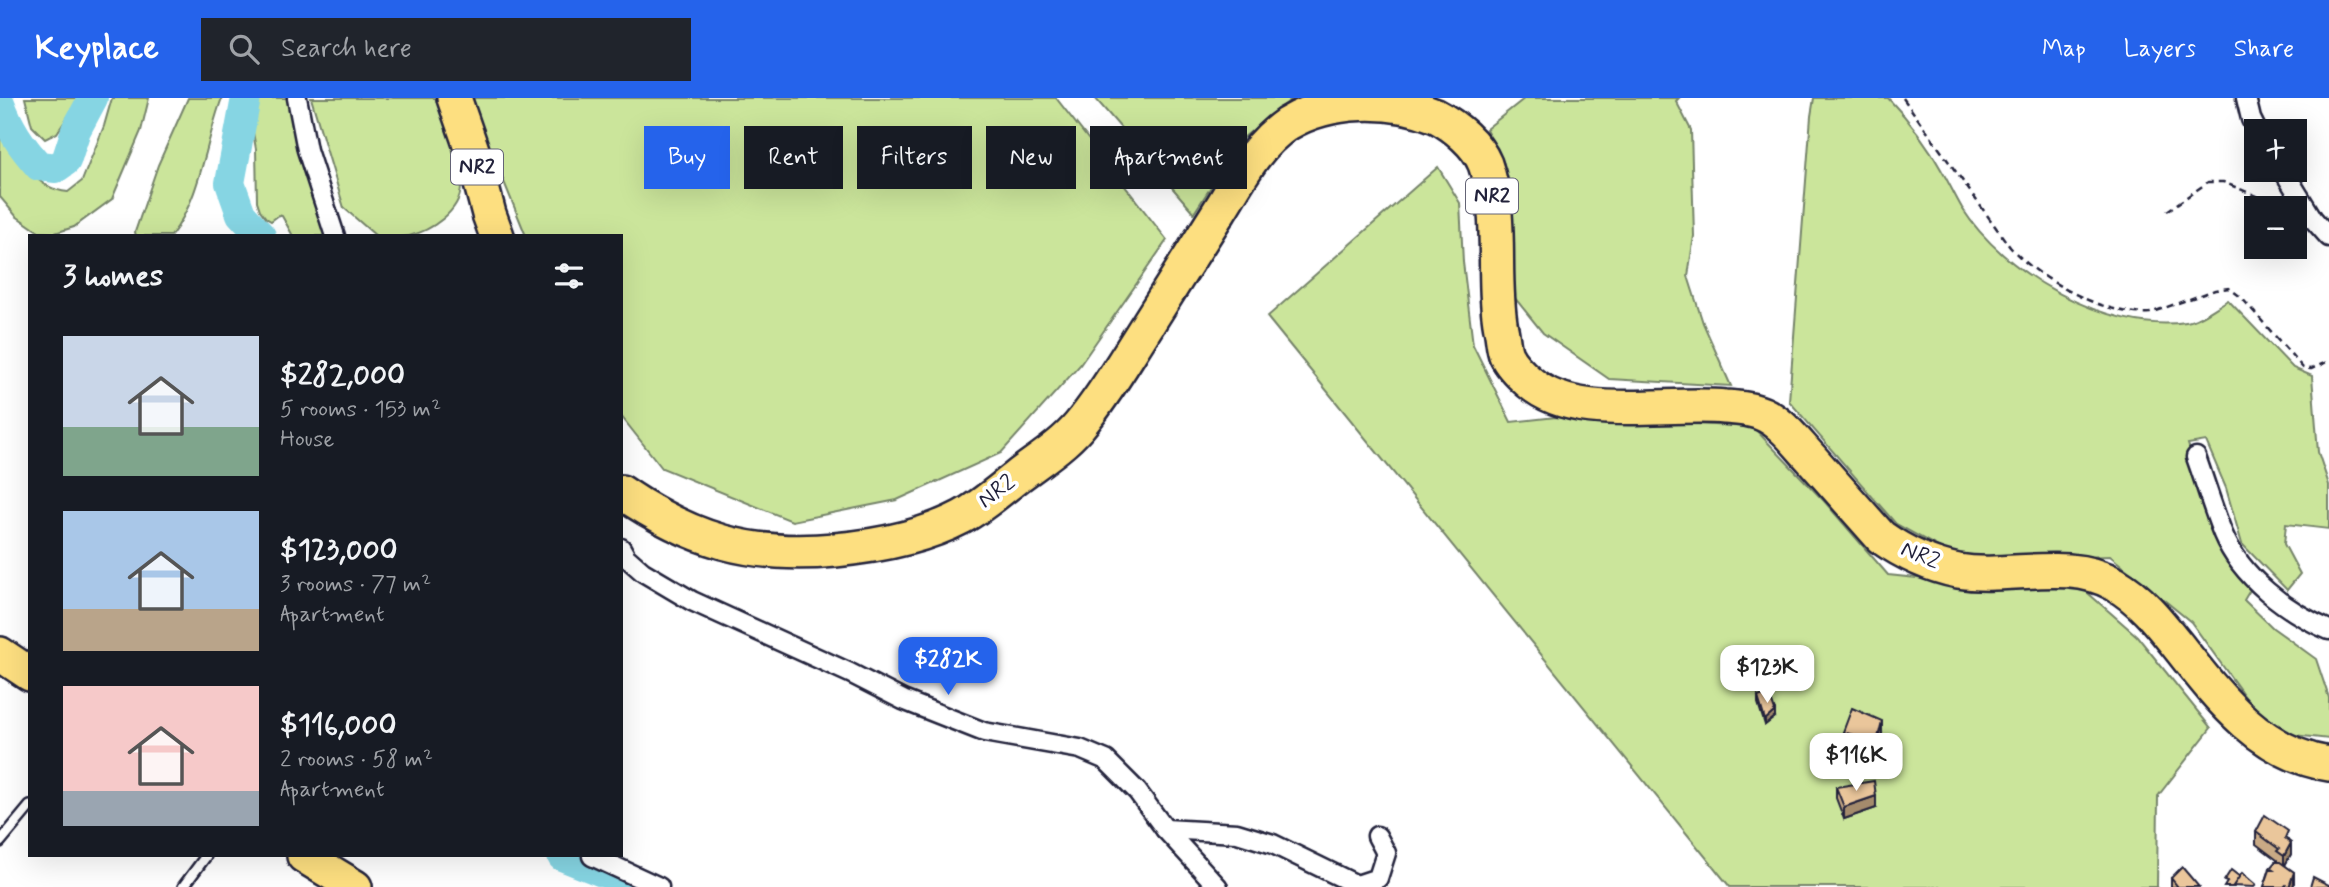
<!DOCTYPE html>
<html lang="en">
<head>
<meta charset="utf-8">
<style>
	:root { --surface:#171b24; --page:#20242c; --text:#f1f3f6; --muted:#9ea1a6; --accent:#2563eb }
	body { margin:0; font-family:Mynerve,sans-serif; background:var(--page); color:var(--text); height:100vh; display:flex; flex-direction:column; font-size:26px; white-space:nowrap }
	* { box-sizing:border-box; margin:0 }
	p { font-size:23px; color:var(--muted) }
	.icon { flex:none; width:38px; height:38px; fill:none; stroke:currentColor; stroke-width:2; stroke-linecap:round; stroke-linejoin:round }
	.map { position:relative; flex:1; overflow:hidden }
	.details { position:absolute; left:28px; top:136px; width:595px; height:623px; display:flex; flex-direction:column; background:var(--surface); border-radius:0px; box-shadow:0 7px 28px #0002 }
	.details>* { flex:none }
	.guide { position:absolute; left:644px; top:28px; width:665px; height:63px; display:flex; gap:14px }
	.fabs { position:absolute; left:2244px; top:21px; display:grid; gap:14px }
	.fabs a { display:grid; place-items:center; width:63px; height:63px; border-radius:0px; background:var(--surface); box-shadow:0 7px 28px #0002; font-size:35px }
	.price { position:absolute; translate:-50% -60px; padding:0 16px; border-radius:14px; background:#fff; color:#222; font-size:23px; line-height:46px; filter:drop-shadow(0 2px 4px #0008) }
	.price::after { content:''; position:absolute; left:50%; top:42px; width:21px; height:16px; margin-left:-10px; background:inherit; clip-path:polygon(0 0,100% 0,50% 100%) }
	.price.current { background:var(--accent); color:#fff }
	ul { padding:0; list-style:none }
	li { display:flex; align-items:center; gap:21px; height:175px; padding:0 35px }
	li span { display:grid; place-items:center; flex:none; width:196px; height:140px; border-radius:0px; color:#555 }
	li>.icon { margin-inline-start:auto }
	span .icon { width:84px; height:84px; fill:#fffc; stroke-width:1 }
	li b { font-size:30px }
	h2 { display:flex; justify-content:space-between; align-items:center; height:84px; padding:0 35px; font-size:30px }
	.chip { padding:0 24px; border-radius:0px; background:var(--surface); box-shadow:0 7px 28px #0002; font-size:24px; line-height:63px }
	.chip.current { background:var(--accent); color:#fff }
	header { display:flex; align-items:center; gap:42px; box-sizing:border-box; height:98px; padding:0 35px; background:var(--accent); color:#fff }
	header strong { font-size:33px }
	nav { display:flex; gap:38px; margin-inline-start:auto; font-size:24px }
	.search { width:490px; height:63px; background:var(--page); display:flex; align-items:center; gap:18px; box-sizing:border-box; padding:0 24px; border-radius:0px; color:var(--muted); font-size:26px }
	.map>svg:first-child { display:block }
</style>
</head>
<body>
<header>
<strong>Keyplace</strong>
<div class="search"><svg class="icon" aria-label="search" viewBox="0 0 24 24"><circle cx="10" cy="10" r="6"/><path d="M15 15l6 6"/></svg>Search here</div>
<nav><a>Map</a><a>Layers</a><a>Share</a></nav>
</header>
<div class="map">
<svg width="2329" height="789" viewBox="0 0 2329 789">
	<rect width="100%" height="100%" fill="#fff"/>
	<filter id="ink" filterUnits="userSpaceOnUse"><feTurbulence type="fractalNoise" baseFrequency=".0143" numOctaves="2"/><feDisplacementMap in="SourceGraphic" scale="14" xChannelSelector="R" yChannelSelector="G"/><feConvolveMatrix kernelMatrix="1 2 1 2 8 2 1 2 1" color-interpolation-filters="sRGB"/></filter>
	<g filter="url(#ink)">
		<g fill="#cbe59b" stroke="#76846b" stroke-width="2">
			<path d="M25 0H80L57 35 45 41 32 28Z"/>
			<path d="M112 0H149L141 33 112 101 74 129 55 135 39 134 16 118 0 99V24C16 54 30 90 68 94L82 83 104 28Z"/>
			<path d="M188 0H222C205 45 201 99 171 138H136L135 134 158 67Z"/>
			<path d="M254 0H289L332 138H293L282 118 279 117 271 123 266 120 260 112 257 103 256 51 250 17Z"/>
			<path d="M311 0H438C448 27 462 60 461 89 460 114 430 133 409 138 399 141 386 138 376 138L344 110Z"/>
			<path d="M454 0H1056L1167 142 1080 267 1001 355 897 402 792 423 662 370 621 318V138H526L494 59 472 52Z"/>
			<path d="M1095 0H1293L1243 40 1194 115Z"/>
			<path d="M1525 0H1679L1676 3 1691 32 1694 138 1688 178 1703 225 1731 288 1609 281 1543 235 1510 194 1504 66 1486 31Z"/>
			<path d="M1814 0H1888C1908 21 1928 47 1942 73 1949 85 1955 98 1962 110 2003 175 2108 236 2186 224 2200 222 2216 209 2228 202L2293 270 2312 278 2318 354 2329 387V431L2286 426 2284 446 2300 476 2287 492 2242 446 2226 390 2206 343 2188 346 2204 398 2253 487 2244 502 2273 530 2316 561 2329 600V641L2294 637 2253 610 2191 524 2110 458 2046 460 1997 475 1949 455 1896 426 1789 303 1811 18Z"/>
			<path d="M1438 69 1460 105 1463 164 1473 247 1511 324 1556 319 1753 329 1824 403 1888 477 1965 485 2081 489 2137 538 2211 630 2158 698 2157 789H1730L1267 219Z"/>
		</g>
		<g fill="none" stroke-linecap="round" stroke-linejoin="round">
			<g stroke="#86d5e3" stroke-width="30">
				<path d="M246 0 230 85 241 116 261 138"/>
				<path d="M0 5C9 30 21 48 39 68L56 70 66 63 76 32 93 0"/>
				<path d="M562 758 640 789"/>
			</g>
			<defs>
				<g id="lane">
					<path d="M0 744 30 708"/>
					<path d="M183 789 206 758"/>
				</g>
				<g id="street">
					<path d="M297 0 307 52 335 138"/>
					<path d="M2246 0 2251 21 2257 33"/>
					<path d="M2283 72 2313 121 2329 139"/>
					<path d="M2196 359C2205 384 2213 411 2223 436 2241 479 2287 514 2329 532"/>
					<path d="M621 450 626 459 643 474 692 503 850 575 903 602 984 634 1080 651 1106 662 1137 693 1165 731 1218 789"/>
					<path d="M1165 731 1237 735 1273 746 1357 787 1378 780 1386 755 1377 738"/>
					<path d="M592 758 659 789"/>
				</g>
				<g id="highway">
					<path d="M454 0 472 52 489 116 497 138"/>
					<path d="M621 394C691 442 751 460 835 452 878 448 924 439 962 419 982 408 1000 392 1018 378 1039 362 1062 348 1079 328 1100 303 1117 275 1134 248 1162 204 1190 160 1218 115 1239 82 1254 49 1287 26 1330 0 1391 0 1436 18 1455 28 1477 46 1485 66 1504 119 1491 177 1501 231 1503 239 1503 250 1506 257 1510 266 1521 277 1529 284 1576 325 1666 303 1725 309 1739 310 1754 311 1767 318 1785 328 1797 345 1811 360 1834 386 1858 413 1881 439 1905 456 1929 467 1958 473 2009 482 2067 459 2115 486 2143 502 2162 528 2182 553 2221 603 2263 656 2329 666"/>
					<path d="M0 556 30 576"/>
					<path d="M304 758 355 789"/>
				</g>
			</defs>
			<use href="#lane" stroke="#22223b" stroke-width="14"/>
			<use href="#street" stroke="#22223b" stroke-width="23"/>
			<use href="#highway" stroke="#22223b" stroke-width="38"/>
			<g stroke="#22223b" stroke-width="2.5" stroke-dasharray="7 5" stroke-linecap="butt">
				<path d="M1903 0 2010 149C2038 181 2106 219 2150 215L2215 192 2229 190 2241 199 2303 270 2311 271 2329 263"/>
				<path d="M2167 113 2208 84H2223L2286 110"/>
			</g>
			<use href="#lane" stroke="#fff" stroke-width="9"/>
			<use href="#street" stroke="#fff" stroke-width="18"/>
			<use href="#highway" stroke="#fddf80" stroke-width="33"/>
		</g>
		<g fill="#c9aa85" stroke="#22223b" stroke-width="2">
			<path d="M1758 599 1775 619 1765 627 1758 605Z"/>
			<path d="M1843 634 1882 635 1877 656 1843 645Z"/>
			<path d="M1836 689 1876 710 1844 721 1836 700Z"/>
			<path d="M2256 734 2288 742 2291 756 2285 767 2294 785 2293 789H2264L2270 770 2277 764V762L2256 746Z"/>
			<path d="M2171 780 2199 789H2171Z"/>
		</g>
		<g fill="#a48b6c" stroke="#22223b" stroke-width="2">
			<path d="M1775 613V619L1765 627V622Z"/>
			<path d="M1882 623V635L1877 656V644Z"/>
			<path d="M1876 698V710L1844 721V709Z"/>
			<path d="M2291 745V756L2284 769V758Z"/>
			<path d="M2294 774V785L2293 789H2289Z"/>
		</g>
		<g fill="#eac69b" stroke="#22223b" stroke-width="2">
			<path d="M1769 595 1775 613 1765 622 1758 599Z"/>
			<path d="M1852 610 1882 623 1877 644 1843 634Z"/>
			<path d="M1874 683 1876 698 1844 709 1836 689Z"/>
			<path d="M2265 717 2288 733 2285 740 2291 745 2284 758 2277 753 2279 751 2256 734Z"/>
			<path d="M2275 764H2280L2294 774 2289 789 2286 787 2284 789H2264L2270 772H2273L2270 770Z"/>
			<path d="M2182 769 2199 789H2178L2171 780Z"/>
			<path d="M2231 772 2240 779 2234 789H2224L2227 784 2224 783Z"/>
			<path d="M2242 775 2256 787 2254 789 2233 788Z"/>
			<path d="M2313 779 2329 787V789H2310Z"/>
		</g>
	</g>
	<g text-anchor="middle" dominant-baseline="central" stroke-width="7" stroke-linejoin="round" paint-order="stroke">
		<g fill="#fff" stroke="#646476" stroke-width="2">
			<rect x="451" y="51.5" width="52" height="35" rx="5"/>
			<rect x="1466" y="80.5" width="52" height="35" rx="5"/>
		</g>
		<g font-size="21" font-weight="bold" fill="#22223b">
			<text x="477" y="69">NR2</text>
			<text x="1492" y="98">NR2</text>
		</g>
		<g font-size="23" fill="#22223b" stroke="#fff">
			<text transform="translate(997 394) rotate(-37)">NR2</text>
			<text transform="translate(1920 458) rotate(23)">NR2</text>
		</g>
	</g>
</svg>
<div class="fabs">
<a>+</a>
<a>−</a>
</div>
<b class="price current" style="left:948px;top:599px">$282K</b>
<b class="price" style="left:1767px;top:607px">$123K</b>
<b class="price" style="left:1856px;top:695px">$116K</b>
<div class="guide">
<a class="chip current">Buy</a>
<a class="chip">Rent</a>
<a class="chip">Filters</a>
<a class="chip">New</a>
<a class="chip">Apartment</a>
</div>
<section class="details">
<h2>3 homes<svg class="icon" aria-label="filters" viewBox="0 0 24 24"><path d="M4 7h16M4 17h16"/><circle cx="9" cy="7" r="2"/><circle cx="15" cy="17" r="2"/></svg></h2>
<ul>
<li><span style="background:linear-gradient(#c9d6e8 65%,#7fa58c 0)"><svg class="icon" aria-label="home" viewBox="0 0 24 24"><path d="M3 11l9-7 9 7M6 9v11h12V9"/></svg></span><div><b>$282,000</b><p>5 rooms · 153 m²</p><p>House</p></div></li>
<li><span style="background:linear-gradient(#a9c7e8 70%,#b9a48a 0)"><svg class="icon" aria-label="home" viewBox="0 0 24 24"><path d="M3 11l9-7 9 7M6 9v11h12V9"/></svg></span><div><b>$123,000</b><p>3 rooms · 77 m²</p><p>Apartment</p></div></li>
<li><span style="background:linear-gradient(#f6c9c9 75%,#9aa5b1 0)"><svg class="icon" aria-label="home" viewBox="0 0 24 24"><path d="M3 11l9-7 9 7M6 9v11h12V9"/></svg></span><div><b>$116,000</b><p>2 rooms · 58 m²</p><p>Apartment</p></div></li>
</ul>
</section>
</div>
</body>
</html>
